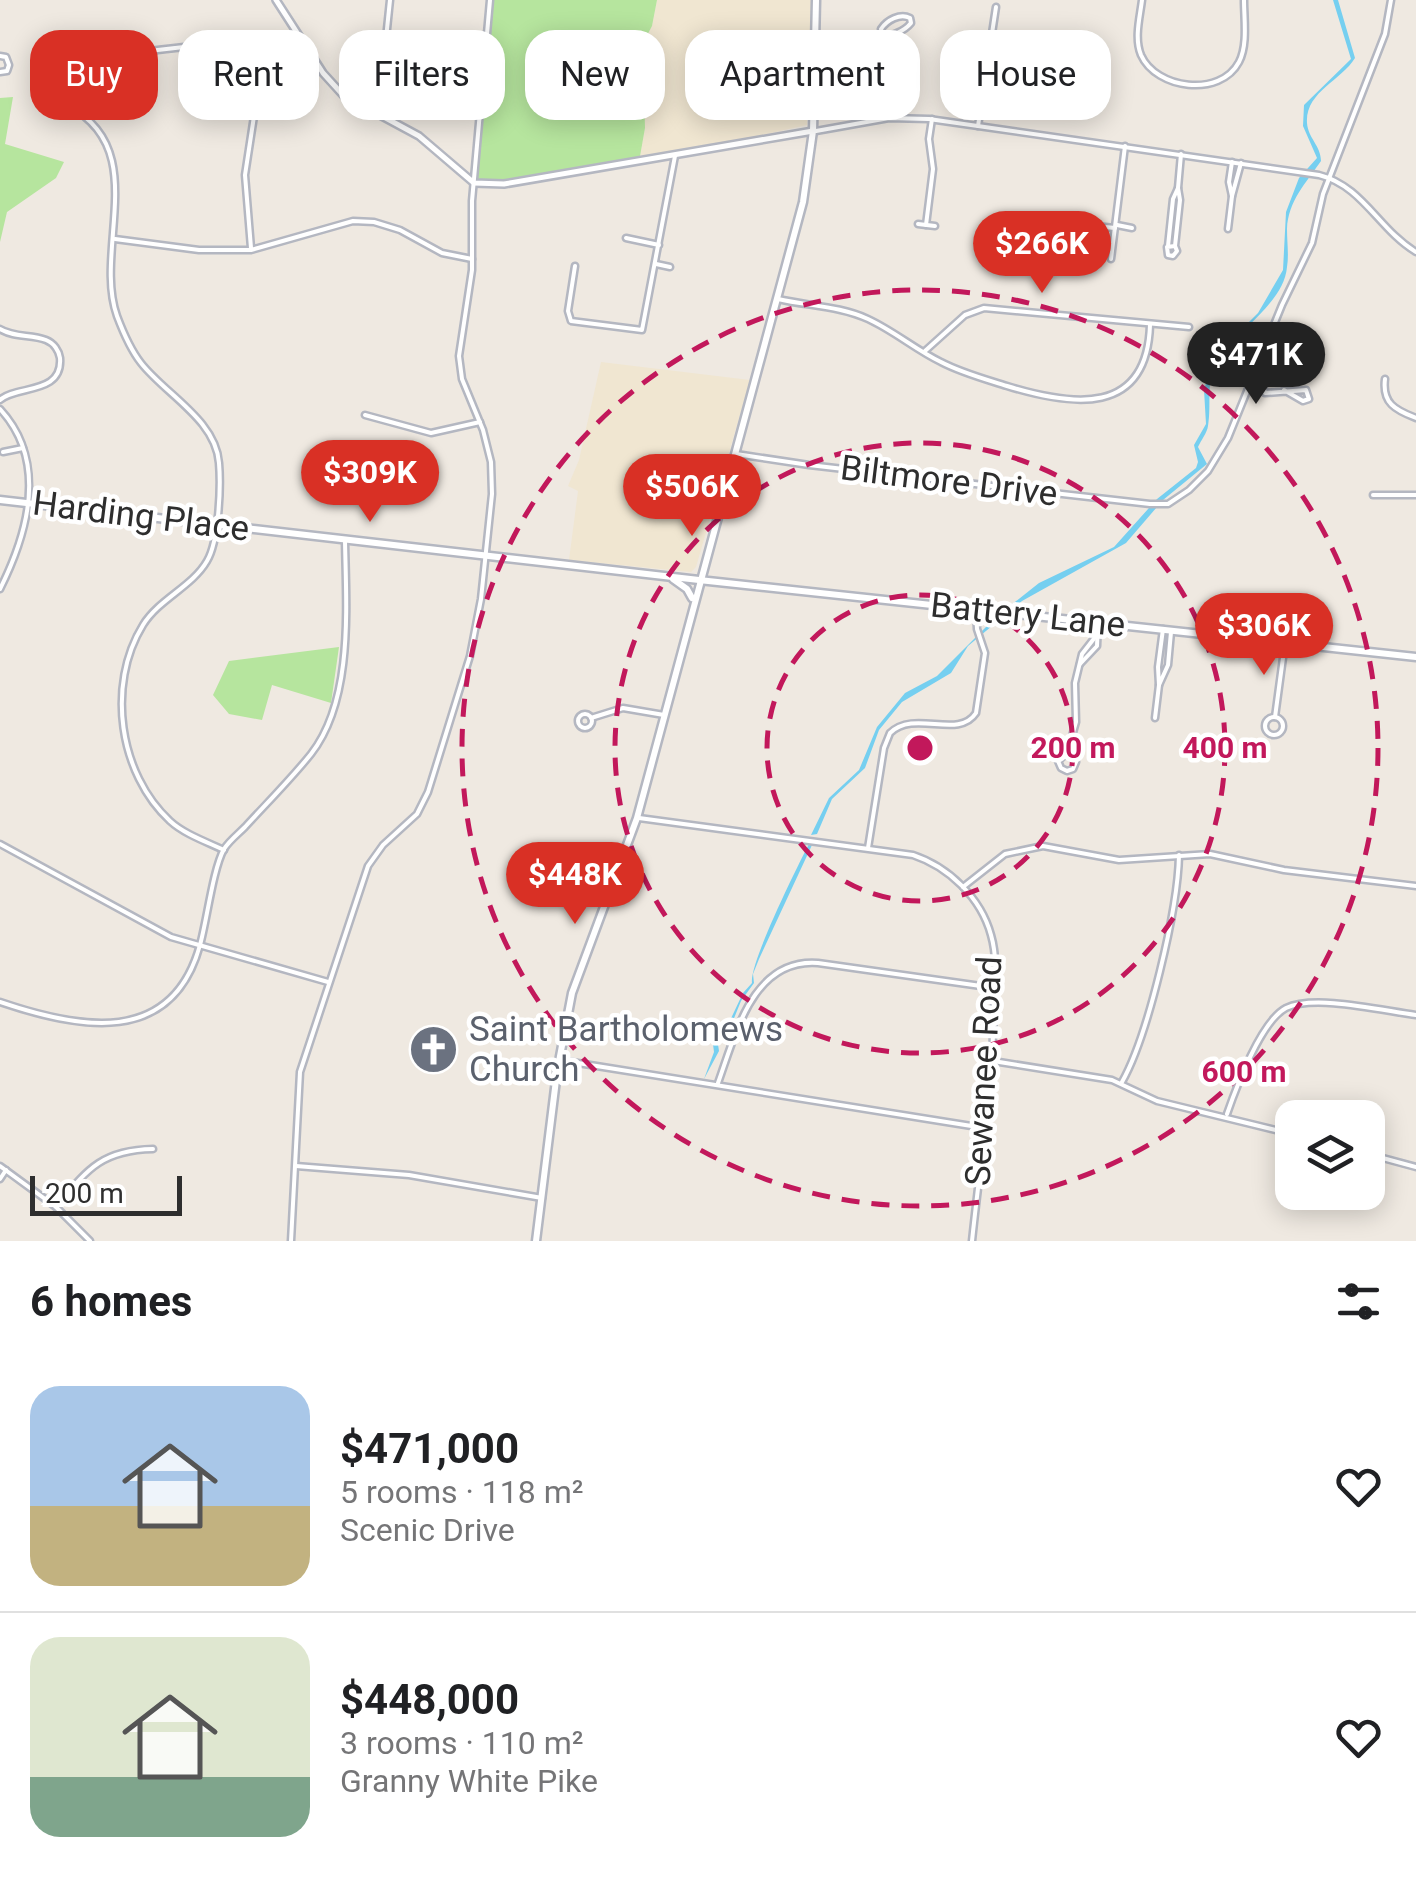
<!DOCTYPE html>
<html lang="en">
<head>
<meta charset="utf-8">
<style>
	:root { --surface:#fff; --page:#f2f2f2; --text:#202124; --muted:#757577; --line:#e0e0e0; --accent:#d93025 }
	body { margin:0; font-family:Roboto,sans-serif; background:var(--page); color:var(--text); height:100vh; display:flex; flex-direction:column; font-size:38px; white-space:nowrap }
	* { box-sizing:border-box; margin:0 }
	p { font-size:32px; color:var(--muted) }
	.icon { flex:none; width:55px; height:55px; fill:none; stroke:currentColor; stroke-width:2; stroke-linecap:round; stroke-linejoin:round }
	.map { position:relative; height:1241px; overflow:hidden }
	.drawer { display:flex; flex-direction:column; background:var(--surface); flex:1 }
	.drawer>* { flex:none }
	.hud { position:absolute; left:30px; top:30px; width:1358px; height:90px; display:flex; gap:20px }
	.buttons { position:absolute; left:1275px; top:1100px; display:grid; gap:20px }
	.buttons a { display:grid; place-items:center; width:110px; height:110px; border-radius:20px; background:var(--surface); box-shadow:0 5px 25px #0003; font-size:50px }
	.scale { position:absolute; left:30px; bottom:25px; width:152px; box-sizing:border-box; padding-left:10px; border:5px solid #2e2e2e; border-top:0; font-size:28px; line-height:35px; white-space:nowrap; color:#2e2e2e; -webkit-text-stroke:8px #fff; paint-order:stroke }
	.price { position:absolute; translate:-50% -85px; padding:0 22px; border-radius:35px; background:var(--accent); color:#fff; font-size:32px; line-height:65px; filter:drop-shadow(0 2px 5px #0008) }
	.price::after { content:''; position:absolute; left:50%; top:60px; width:30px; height:22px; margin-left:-15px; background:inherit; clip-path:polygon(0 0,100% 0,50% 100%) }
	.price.on { background:#222; color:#fff }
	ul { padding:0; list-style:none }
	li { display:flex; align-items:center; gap:30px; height:250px; padding:0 30px }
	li+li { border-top:2px solid var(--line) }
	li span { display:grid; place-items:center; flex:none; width:280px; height:200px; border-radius:30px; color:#555 }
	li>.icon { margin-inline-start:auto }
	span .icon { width:120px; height:120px; fill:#fffc; stroke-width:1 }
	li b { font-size:42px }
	h2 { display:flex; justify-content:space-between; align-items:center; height:120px; padding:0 30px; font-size:42px }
	.tag { padding:0 35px; border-radius:30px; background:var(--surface); box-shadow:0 5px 25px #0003; font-size:35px; line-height:90px }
	.tag.on { background:var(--accent); color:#fff }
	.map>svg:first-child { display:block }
</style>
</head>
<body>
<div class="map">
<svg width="1416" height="1241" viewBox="0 0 1416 1241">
	<rect width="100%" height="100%" fill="#efe9e1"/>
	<g fill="#f0e6d1">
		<path d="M657 0H812L807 125 639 162 645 128 643 43 652 26Z"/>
		<path d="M601 362 750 380 696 567 691 572 569 560 578 491 568 486 579 460Z"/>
	</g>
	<g fill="#b6e59e">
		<path d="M490 0H657L652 26 643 43 645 128 639 162 504 184 474 183Z"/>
		<path d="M13 97 5 144 64 162 56 178 7 212 0 242V98Z"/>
		<path d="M339 647 331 703 272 685 262 720 229 714 213 695 229 661Z"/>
	</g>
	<g fill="#75cff0">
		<path d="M1333 0H1338L1355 58C1341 81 1305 92 1307 123 1308 138 1321 146 1321 161 1306 183 1288 201 1287 229 1287 242 1289 255 1287 267 1284 303 1237 331 1218 358 1205 378 1212 404 1208 426 1207 433 1201 440 1198 447L1207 464 1163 500 1126 543 1022 601 968 646 951 673 902 702 879 730 865 768 832 799 817 834 811 835 829 798 859 770 877 727 905 693 937 676 996 617 1039 583 1114 547 1157 499 1196 468 1198 462 1194 445 1206 424 1204 390 1212 363 1219 352 1258 313 1283 270 1286 212 1299 178 1317 158 1303 126 1304 105 1351 59Z"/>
		<path d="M809 844 812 845 759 959 753 974 754 983 741 1001 728 1033 717 1038 719 1051 704 1079 714 1052 712 1036 716 1031 726 1029 743 993 752 983C749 964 797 867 809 844Z"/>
	</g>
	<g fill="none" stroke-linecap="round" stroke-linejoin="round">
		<defs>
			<g id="minor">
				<path d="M1142 0C1140 17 1134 38 1141 55 1156 89 1220 98 1239 62 1248 45 1244 19 1244 0"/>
				<path d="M813 43 877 39C889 36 903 33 911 23L910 18C900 13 887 20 881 29L883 37"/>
				<path d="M114 45 140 52 184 47 259 65 305 46"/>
				<path d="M0 56 6 57 9 65 7 71 0 72"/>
				<path d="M40 94C49 98 60 101 68 106 152 149 93 249 117 316 123 332 130 349 141 363 165 394 216 420 219 463 221 486 219 541 207 561 192 587 159 599 143 625 106 685 119 774 170 821 184 834 207 842 224 850"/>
				<path d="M372 111 382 77 390 0"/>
				<path d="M978 126 996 7"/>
				<path d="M816 131 889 118 929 119 1319 175C1363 186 1378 229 1416 252"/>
				<path d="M1232 162 1229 182 1232 196 1241 163"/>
				<path d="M1178 188 1181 154"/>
				<path d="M918 224 935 226"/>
				<path d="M926 225 933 169 929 139 932 119"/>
				<path d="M1117 225 1132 228"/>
				<path d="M1095 226 1115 228"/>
				<path d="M1228 229 1232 196"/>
				<path d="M626 238 659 245"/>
				<path d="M115 239 199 250H251L353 221 374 222 400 230 442 253 472 259"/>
				<path d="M1168 246 1173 199 1178 188 1180 200 1175 246 1177 251 1173 256 1168 255 1167 247 1175 246"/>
				<path d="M251 248 245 175 262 64"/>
				<path d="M1111 259 1125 146"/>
				<path d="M656 264 670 267"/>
				<path d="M575 266 568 311 571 321 642 330 675 156"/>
				<path d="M778 299C808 306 840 306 868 319 894 331 916 350 941 362 962 373 985 379 1007 386 1072 406 1147 417 1150 325"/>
				<path d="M0 329C15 338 31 334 46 340 54 343 59 351 60 358 63 395 16 385 0 400"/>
				<path d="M925 351 965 315 984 308 1189 327"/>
				<path d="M1256 373 1260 375 1265 393 1306 390 1309 399 1303 401 1284 390"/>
				<path d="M1385 379C1382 403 1395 410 1416 418"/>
				<path d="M0 409C48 461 28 533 0 589"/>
				<path d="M365 415 431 433 480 422"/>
				<path d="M3 452 23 448"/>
				<path d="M736 454 809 465 1150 504H1168L1189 490 1208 471 1228 438 1282 305 1312 243 1323 194 1385 34 1391 0"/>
				<path d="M1373 495H1416"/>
				<path d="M1163 629 1158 667 1159 685 1168 665 1171 632"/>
				<path d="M1080 664 1097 646 1098 623"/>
				<circle cx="585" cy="721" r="7"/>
				<path d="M1275 717 1285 643"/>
				<circle cx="1274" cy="726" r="9"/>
				<path d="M591 718 623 708 664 715"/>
				<path d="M1155 718 1159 685"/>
				<path d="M1067 753 1076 762 1073 769 1067 771 1061 768 1058 761 1067 753 1076 722 1075 683 1082 654 1096 636"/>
				<path d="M639 818 913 855C949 867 981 898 991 935 998 959 995 986 994 1011 992 1088 980 1165 972 1241"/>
				<path d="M0 844 171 937 328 982"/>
				<path d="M868 848 884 748 890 733C915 709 958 740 976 713L985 653 977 629 976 610"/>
				<path d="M963 887 1005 854 1043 846 1119 860 1210 854 1284 870 1416 886"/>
				<path d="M0 1002C79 1029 172 1047 200 945 207 920 213 869 224 849 229 841 238 834 245 827 267 803 291 779 311 754 354 699 346 605 345 540"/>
				<path d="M559 1060 984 1128"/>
				<path d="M993 1061 1112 1080 1157 1101 1292 1134"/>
				<path d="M1122 1082C1148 1036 1178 909 1179 855"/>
				<path d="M718 1083C736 1033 753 958 818 963L995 988"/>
				<path d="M1227 1114C1236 1088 1261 1021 1286 1008 1315 994 1384 1011 1416 1015"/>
				<path d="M1368 1154 1416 1167"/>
				<path d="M0 1166 56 1207 90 1241"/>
				<path d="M296 1166 409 1175 542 1198"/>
				<path d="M0 1179 6 1170"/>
				<path d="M56 1207C87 1170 101 1150 153 1149"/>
				<path d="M291 1241 300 1072 368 866 383 845 417 814 428 792 470 656 481 599 492 494 491 462 483 430 462 379 459 356 472 270V201L490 0"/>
			</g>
			<path id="tertiary" d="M276 0 323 73 343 95 419 136 474 183 504 184 813 131"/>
			<g id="secondary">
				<path d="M0 500 699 580 1416 657"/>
				<path d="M673 579 687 589 692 598"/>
				<path d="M536 1241 557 1072 572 993 637 818 803 202 813 131 816 0"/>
			</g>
		</defs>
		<use href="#minor" stroke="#b4b7c1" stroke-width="9"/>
		<use href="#tertiary" stroke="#b4b7c1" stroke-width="10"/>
		<use href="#secondary" stroke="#b4b7c1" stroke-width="11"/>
		<use href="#minor" stroke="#fff" stroke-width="4"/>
		<use href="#tertiary" stroke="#fff" stroke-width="5"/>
		<use href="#secondary" stroke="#fff" stroke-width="6"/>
	</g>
	<g fill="none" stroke="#c2185b" stroke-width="5" stroke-dasharray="18 12">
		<circle cx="920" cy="748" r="153"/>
		<circle cx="920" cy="748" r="305"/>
		<circle cx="920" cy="748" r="458"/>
	</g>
	<defs>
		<symbol id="church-disc" viewBox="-11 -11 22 22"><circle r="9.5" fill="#6b7280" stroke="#fff"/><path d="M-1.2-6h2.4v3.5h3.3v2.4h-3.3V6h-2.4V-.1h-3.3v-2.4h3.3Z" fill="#fff"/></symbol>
	</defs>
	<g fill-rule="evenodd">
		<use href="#church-disc" x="406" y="1022" width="55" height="55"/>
	</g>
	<g text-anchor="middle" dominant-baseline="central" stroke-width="9" stroke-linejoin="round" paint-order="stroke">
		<g font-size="35" fill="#2e2e2e" stroke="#fff">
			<text transform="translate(949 481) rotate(7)">Biltmore Drive</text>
			<text transform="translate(141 516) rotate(7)">Harding Place</text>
			<text transform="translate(1028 615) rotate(6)">Battery Lane</text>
			<text transform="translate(984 1071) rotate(-87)">Sewanee Road</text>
		</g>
		<g font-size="35" fill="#5b616d" stroke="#fff" text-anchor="start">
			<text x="469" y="1029">Saint Bartholomews<tspan x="469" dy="40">Church</tspan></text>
		</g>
	</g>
	<circle cx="920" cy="748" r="15" fill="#c2185b" stroke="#fff" stroke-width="5"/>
	<g font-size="30" text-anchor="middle" font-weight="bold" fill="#c2185b" stroke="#fff" stroke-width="9" stroke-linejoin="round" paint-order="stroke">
		<text x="1073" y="758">200 m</text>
		<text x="1225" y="758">400 m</text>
		<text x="1244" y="1082">600 m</text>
	</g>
</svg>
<div class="buttons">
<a><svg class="icon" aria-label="layers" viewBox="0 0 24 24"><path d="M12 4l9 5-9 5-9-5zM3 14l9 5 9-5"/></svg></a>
</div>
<div class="scale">200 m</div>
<b class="price" style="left:1042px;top:296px">$266K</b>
<b class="price on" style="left:1256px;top:407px">$471K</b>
<b class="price" style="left:370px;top:525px">$309K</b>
<b class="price" style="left:692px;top:539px">$506K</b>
<b class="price" style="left:1264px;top:678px">$306K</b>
<b class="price" style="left:575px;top:927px">$448K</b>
<div class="hud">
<a class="tag on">Buy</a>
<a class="tag">Rent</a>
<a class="tag">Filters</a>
<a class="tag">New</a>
<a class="tag">Apartment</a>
<a class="tag">House</a>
</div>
</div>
<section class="drawer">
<h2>6 homes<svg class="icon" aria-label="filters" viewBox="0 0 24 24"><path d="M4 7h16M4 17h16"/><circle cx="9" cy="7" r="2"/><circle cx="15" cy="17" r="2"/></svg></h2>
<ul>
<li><span style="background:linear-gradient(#a9c7e8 60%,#c2b280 0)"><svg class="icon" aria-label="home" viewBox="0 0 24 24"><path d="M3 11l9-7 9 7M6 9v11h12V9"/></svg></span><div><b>$471,000</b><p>5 rooms · 118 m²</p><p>Scenic Drive</p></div><svg class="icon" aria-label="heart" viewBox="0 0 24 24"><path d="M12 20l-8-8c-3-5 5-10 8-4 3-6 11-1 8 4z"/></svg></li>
<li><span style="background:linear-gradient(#dfe7d0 70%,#7fa58c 0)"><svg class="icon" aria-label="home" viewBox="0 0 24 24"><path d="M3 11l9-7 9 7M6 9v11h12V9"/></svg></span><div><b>$448,000</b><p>3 rooms · 110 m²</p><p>Granny White Pike</p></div><svg class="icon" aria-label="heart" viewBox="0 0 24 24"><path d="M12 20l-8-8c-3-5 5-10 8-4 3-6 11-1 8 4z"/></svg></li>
</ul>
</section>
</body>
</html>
